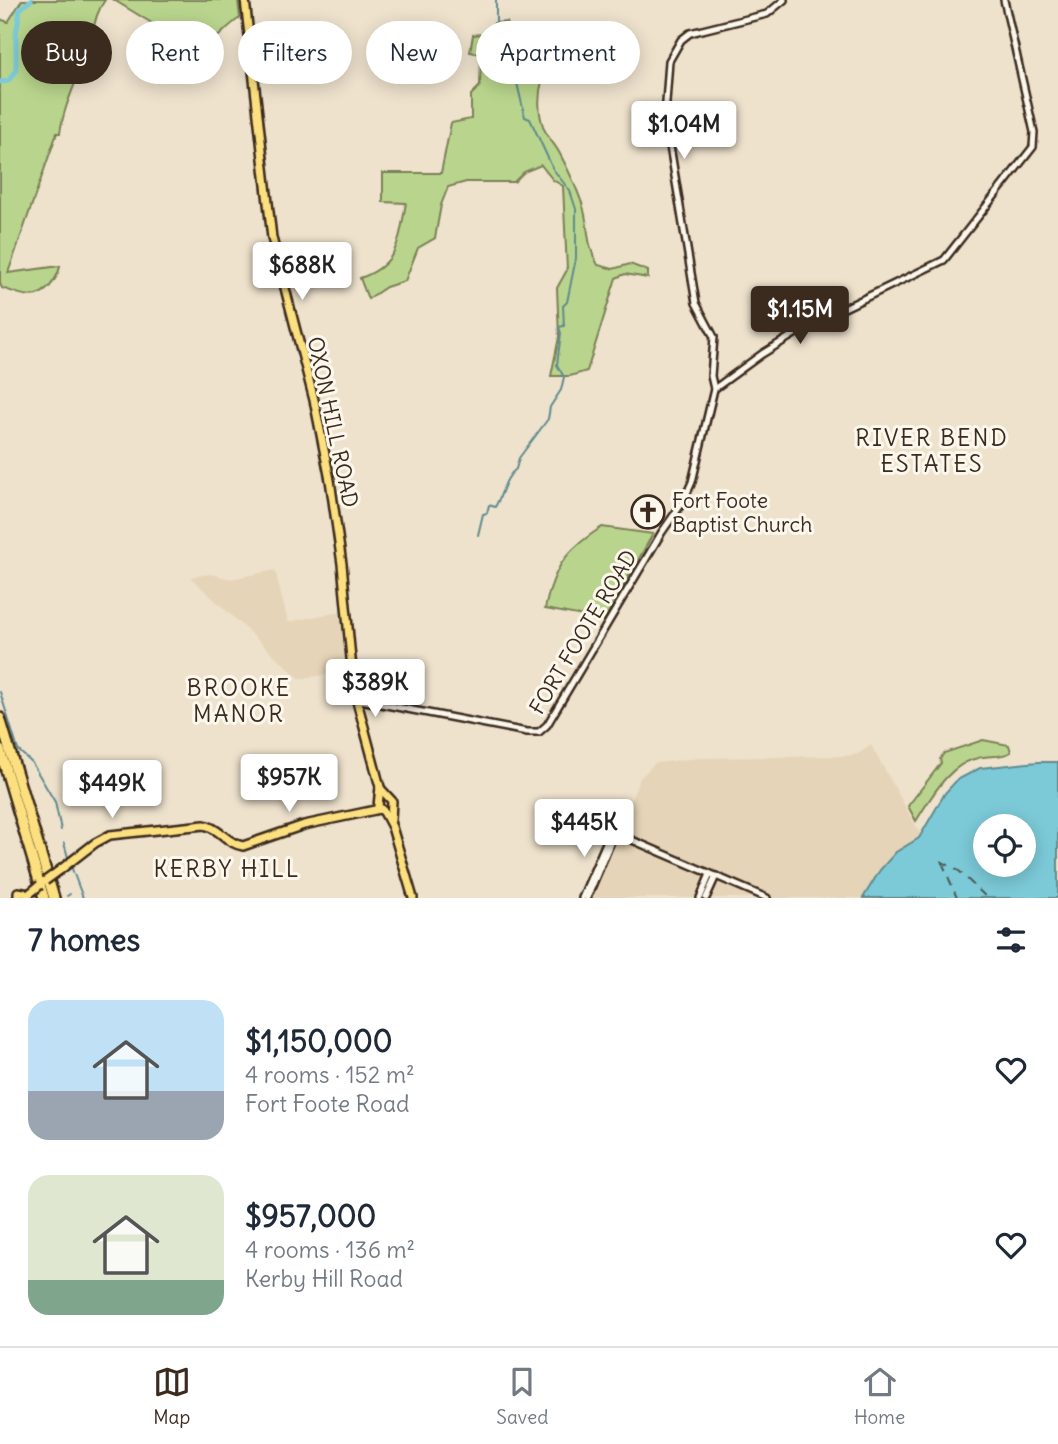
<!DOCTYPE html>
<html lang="en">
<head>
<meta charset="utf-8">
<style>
	:root { --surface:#fff; --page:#f6f6f7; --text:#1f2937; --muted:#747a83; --line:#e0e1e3; --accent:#3b2a1e }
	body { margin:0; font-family:Delius,sans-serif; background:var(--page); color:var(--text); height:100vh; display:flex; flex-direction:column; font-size:26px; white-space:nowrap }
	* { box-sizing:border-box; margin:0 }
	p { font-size:23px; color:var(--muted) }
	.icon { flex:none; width:38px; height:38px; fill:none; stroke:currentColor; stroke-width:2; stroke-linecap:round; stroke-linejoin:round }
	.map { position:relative; height:898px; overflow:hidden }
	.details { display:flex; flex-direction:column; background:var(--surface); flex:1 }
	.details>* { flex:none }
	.top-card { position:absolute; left:21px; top:21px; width:700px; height:63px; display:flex; gap:14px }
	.fabs { position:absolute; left:973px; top:814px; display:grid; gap:14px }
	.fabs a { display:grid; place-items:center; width:63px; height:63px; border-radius:50%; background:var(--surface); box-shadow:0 4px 18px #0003; font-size:35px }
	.price { position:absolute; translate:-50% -60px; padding:0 16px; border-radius:7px; background:#fff; color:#222; font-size:23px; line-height:46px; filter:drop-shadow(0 2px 4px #0008) }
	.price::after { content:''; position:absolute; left:50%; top:42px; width:21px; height:16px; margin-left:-10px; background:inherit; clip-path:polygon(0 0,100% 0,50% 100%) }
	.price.active { background:var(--accent); color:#fff }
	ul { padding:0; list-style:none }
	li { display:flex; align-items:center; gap:21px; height:175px; padding:0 28px }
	li span { display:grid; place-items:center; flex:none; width:196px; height:140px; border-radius:21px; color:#555 }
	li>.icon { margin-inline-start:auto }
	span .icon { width:84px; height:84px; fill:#fffc; stroke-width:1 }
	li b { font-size:30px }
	h2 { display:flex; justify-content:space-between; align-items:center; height:84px; padding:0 28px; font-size:30px }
	.chip { padding:0 24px; border-radius:32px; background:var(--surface); box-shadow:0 4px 18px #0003; font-size:24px; line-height:63px }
	.chip.active { background:var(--accent); color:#fff }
	.tab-bar { display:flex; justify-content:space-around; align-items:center; height:98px; border-top:2px solid var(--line); background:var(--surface); font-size:19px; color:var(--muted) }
	.tab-bar a { display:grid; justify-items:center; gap:4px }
	.tab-bar .active { color:var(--accent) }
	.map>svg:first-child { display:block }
</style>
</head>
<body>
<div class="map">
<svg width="1058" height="898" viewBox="0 0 1058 898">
	<rect width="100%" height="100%" fill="#eee2cd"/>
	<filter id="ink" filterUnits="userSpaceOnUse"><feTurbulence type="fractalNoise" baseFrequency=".0143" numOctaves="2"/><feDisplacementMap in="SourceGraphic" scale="14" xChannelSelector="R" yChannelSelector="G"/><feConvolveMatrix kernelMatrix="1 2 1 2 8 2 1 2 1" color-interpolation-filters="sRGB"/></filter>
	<g filter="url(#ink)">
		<g fill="#e5d4b7">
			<path d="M275 570 288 622 342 611 347 671 300 679 190 577 211 574 231 579Z"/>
			<path d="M871 745 921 835 916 841 895 852 880 870 863 898H591L640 778 655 763 699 758 845 756 858 754Z"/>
		</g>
		<g fill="#b9d58d" stroke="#7a8056" stroke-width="2">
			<path d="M22 0H105C95 13 94 30 89 46 80 75 64 103 60 133H57L8 273 60 266C59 273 55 280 50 286 35 303 21 294 2 288L0 284V19L8 22Z"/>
			<path d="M114 0H238L240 18C228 25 221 36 210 43 194 52 184 43 172 62L151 56 156 38 155 25Z"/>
			<path d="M507 22 511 41 559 29 563 41C544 63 533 96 543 126 546 136 555 144 560 154 568 169 576 187 582 203 590 227 585 243 598 265L613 269 630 264 648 271V278L625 274 616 278 587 371 570 376H551L559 337 557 288 567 270 563 186 553 180 541 165 524 172 514 182H466L448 187 441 205 435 238 418 248 405 281 386 287 368 299 360 278C399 265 399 239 406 203L383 202V173H441L451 123 471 119V95L480 86 481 54 470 52 473 35 490 33 494 23Z"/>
			<path d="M602 527 653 534 604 620 545 609C554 566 566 550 602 527Z"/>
			<path d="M983 740 1009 745 1011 752C1002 758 989 755 978 758 948 764 931 798 916 821L908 806 941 763 940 759 944 753Z"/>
		</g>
		<path fill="#7bcad8" stroke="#618a8e" stroke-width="2" fill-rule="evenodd" d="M1038 762H1058V898H863L880 870 896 852 919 838 945 793 957 780 980 768ZM985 826H1024V864H985Z"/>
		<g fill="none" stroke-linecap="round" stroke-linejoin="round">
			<g stroke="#618a8e" stroke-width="2">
				<path d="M478 535 483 514 487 513 489 505 495 507C503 494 504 478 516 469L519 458 548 419 550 407 561 390 564 377 557 365 561 333 559 327 564 326 563 306 567 302 576 258V209L570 191 553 169 530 119 525 117 508 45 496 24V0"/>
				<path d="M0 692 18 750 32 763 55 802 61 830"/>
				<path d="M64 843 69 861"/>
				<path d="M71 866 83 898"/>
				<path d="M67 896 70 894"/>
				<path d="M12 898 14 897"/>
			</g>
			<path stroke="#7bcad8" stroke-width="5" d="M0 82 8 81 16 71V34L20 9 31 0"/>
			<g stroke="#4e5a56" stroke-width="2" stroke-dasharray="9 7" stroke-linecap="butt">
				<path d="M941 861 959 871 987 898"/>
				<path d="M942 862 957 898"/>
			</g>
			<defs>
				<g id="minor">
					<path d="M714 389 711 376 714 337 696 303 665 116 669 61 681 40 690 33 767 14 784 0"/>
					<path d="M355 699 527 732H539L547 725 662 532 683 502 692 482 714 389 762 354 811 324 944 260 1033 147 1034 132 1004 0"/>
					<path d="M582 898 611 831 767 898"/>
					<path d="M587 898 615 832"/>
					<path d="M700 898 710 874"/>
					<path d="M706 898 716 876"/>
				</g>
				<g id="major">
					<path d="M245 0 272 238 314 400 330 480 342 564 354 690 380 787 378 806 384 812"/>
					<path d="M380 788 392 801 391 820"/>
					<path d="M384 812 392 827 413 898"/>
					<path d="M60 870 95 843 110 835 204 825C220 828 227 844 243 846L304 825 380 809"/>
					<path d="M18 898V892L29 894"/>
				</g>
				<g id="highway">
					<path d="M0 718 54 898"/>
					<path d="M0 750 44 898"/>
				</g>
			</defs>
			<use href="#minor" stroke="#3b2a1e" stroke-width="10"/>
			<use href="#major" stroke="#3b2a1e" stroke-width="12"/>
			<use href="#highway" stroke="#3b2a1e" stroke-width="14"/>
			<use href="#minor" stroke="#fbf7ec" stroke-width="5"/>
			<use href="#major" stroke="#fce080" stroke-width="7"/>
			<use href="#highway" stroke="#fce080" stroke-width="9"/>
			<defs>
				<g id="major-bridge">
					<path d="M45 881 60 870"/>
					<path d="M29 894 40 885"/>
				</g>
			</defs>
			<use href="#major-bridge" stroke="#3b2a1e" stroke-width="12" stroke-linecap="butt"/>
			<use href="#major-bridge" stroke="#fce080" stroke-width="7"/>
		</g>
	</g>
	<defs>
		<symbol id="church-ring" viewBox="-11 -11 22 22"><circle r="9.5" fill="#fbf7ec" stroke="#3b2a1e" stroke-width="1.5"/><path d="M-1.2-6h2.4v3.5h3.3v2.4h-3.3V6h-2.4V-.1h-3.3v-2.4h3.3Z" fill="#3b2a1e"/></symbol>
	</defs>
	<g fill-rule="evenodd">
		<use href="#church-ring" x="629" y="493" width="38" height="38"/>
	</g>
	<g text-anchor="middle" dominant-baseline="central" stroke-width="6" stroke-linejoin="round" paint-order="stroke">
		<g font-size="21" fill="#3b2a1e" stroke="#fbf7ec">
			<text transform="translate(333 422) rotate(78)">OXON HILL ROAD</text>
			<text transform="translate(583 632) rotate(-59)">FORT FOOTE ROAD</text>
		</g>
		<g font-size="21" fill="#3b2a1e" stroke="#fbf7ec" text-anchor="start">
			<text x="672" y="500">Fort Foote<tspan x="672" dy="24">Baptist Church</tspan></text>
		</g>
		<g font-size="23" letter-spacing="2" fill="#3b2a1e" stroke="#fbf7ec">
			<text x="932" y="437">RIVER BEND<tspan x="932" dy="26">ESTATES</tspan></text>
			<text x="239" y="687">BROOKE<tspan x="239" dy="26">MANOR</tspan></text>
			<text x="227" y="868">KERBY HILL</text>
		</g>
	</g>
</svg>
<div class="fabs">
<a><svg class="icon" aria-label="locate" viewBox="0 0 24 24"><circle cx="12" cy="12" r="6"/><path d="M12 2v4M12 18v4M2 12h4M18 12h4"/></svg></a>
</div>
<b class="price" style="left:684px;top:161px">$1.04M</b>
<b class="price" style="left:302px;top:302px">$688K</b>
<b class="price active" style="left:800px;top:346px">$1.15M</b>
<b class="price" style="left:375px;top:719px">$389K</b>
<b class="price" style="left:289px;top:814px">$957K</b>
<b class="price" style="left:112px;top:820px">$449K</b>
<b class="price" style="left:584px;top:859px">$445K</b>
<div class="top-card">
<a class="chip active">Buy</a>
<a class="chip">Rent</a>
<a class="chip">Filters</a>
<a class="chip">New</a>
<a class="chip">Apartment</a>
</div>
</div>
<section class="details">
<h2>7 homes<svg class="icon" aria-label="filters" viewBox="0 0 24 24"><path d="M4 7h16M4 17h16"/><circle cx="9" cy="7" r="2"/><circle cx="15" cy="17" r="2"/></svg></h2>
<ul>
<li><span style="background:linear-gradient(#bfe0f5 65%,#9aa5b1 0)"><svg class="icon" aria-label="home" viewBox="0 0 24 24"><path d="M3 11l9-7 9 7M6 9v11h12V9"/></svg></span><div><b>$1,150,000</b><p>4 rooms · 152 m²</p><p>Fort Foote Road</p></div><svg class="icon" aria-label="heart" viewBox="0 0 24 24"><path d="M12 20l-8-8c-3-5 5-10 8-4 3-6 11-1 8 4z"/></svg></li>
<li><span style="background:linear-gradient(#dfe7d0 75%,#7fa58c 0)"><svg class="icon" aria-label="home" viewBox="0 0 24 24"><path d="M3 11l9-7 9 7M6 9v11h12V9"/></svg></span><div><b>$957,000</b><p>4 rooms · 136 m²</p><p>Kerby Hill Road</p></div><svg class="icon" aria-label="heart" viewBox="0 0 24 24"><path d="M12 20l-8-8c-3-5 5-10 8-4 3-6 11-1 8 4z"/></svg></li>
</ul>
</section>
<nav class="tab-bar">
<a class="active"><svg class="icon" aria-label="map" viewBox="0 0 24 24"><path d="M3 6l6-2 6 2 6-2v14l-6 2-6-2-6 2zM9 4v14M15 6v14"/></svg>Map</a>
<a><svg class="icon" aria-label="saved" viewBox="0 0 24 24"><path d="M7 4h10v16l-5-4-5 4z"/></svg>Saved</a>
<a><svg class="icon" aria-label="home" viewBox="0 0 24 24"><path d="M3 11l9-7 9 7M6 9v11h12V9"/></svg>Home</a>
</nav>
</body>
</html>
